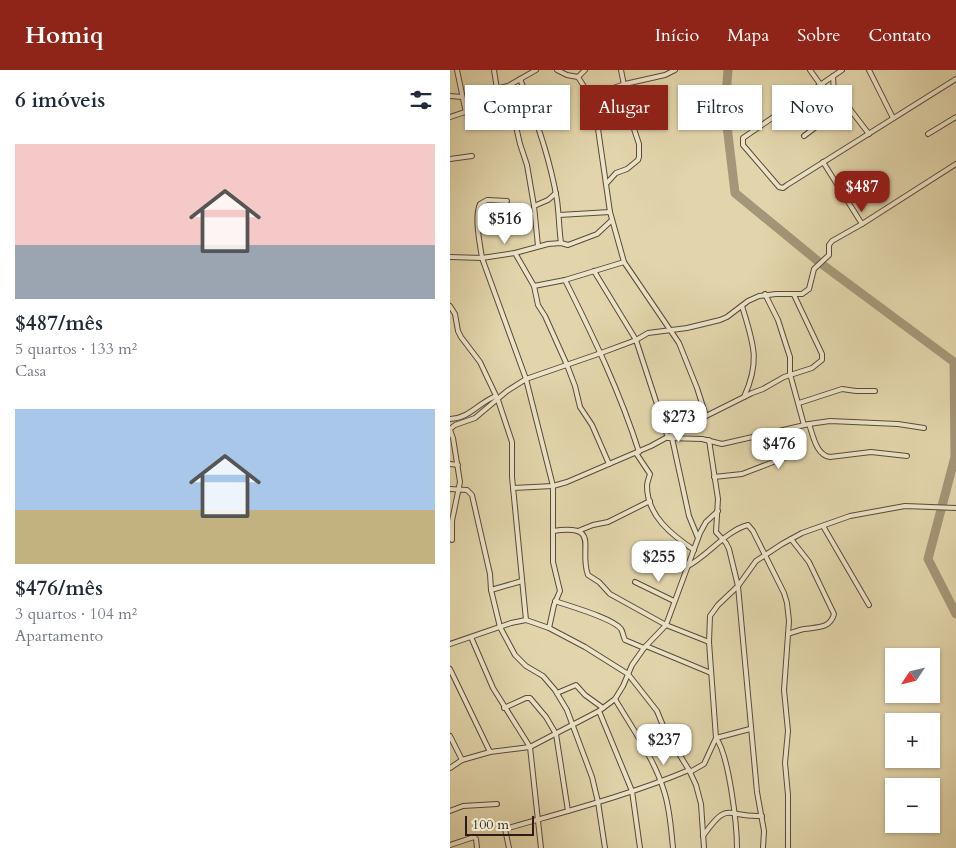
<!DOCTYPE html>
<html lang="pt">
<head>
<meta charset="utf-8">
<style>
	:root { --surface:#fff; --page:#f6f6f7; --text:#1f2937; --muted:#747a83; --accent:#8f2418 }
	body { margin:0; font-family:Cardo,serif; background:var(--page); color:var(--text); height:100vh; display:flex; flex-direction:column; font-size:19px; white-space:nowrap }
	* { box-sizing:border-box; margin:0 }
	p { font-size:16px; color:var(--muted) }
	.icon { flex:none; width:28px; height:28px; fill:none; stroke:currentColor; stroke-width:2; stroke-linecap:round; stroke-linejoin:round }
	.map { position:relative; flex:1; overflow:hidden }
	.sheet { display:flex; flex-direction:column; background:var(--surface); width:450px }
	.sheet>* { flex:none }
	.guide { position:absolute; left:15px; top:15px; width:415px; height:45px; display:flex; gap:10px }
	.needle { width:32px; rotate:235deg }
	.fabs { position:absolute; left:435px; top:578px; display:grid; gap:10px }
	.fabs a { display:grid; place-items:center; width:55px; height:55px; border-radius:0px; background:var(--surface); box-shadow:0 1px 4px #0004; font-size:25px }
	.scale { position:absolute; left:15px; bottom:12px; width:69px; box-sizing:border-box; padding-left:5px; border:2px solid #2c1c14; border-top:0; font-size:14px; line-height:18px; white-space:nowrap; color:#2c1c14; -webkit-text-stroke:4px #ece4c8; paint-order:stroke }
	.price { position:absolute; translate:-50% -42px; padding:0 11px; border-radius:10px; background:#fff; color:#222; font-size:16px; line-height:32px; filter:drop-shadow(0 1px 2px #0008) }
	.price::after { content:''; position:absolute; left:50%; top:30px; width:15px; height:11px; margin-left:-8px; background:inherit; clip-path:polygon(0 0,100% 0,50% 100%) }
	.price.on { background:var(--accent); color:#fff }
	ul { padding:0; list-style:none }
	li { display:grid; align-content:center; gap:10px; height:265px; padding:0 15px }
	li span { display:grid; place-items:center; height:155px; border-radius:0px; color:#555 }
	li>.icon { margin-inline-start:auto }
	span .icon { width:90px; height:90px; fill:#fffc; stroke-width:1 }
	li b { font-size:21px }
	h2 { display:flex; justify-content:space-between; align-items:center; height:60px; padding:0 15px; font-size:21px }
	.chip { padding:0 18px; border-radius:0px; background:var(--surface); box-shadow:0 1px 4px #0004; font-size:18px; line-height:45px }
	.chip.on { background:var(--accent); color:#fff }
	header { display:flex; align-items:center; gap:30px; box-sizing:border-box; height:70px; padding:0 25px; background:var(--accent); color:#fff }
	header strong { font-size:24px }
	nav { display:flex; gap:28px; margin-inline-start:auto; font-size:18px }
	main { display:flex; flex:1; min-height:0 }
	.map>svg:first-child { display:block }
</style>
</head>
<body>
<header>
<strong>Homiq</strong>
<nav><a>Início</a><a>Mapa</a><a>Sobre</a><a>Contato</a></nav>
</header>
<main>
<section class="sheet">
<h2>6 imóveis<svg class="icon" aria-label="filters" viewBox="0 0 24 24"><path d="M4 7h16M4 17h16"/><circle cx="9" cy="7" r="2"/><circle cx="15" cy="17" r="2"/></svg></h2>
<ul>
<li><span style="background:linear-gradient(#f6c9c9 65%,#9aa5b1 0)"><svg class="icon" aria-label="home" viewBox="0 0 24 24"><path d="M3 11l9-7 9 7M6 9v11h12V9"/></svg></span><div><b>$487/mês</b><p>5 quartos · 133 m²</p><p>Casa</p></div></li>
<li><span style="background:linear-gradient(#a9c7e8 65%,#c2b280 0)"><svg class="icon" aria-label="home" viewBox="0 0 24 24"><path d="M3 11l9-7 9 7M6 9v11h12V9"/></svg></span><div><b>$476/mês</b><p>3 quartos · 104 m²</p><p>Apartamento</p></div></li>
</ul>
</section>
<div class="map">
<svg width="506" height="778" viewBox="0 0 506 778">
	<rect width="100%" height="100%" fill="#e2d5ab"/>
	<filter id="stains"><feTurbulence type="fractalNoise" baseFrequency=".004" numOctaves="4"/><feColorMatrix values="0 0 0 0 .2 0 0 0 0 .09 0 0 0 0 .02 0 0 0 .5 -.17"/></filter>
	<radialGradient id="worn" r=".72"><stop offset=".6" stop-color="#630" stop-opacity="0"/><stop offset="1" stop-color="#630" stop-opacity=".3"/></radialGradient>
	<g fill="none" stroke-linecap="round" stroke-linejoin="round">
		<path stroke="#a49678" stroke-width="9" d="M278 0 275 39 285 123 369 192 504 292 505 387 478 489 506 544"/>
		<defs>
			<g id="minor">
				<path d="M7 0 16 43"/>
				<path d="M44 0 47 19"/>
				<path d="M107 0 117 5 128 7 140 26 146 45 160 142 174 192 229 273 247 318 256 346"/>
				<path d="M360 0 370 14 384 23 396 34 419 64"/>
				<path d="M392 0 293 68V75L329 117 333 118 337 115 506 9"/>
				<path d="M419 0 443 48"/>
				<path d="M383 6 384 23"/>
				<path d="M128 7 135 0"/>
				<path d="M70 9C86 48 100 88 107 130 109 144 109 159 111 173"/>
				<path d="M53 18 64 48 70 74 77 95 84 136 88 176"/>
				<path d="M0 26 12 27"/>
				<path d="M140 26 175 14 215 5 225 0"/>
				<path d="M0 47 21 40 38 21 58 16 86 0"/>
				<path d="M478 64 506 47"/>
				<path d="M354 66 396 34"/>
				<path d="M0 89 22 86"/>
				<path d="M373 92 412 154"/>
				<path d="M156 114 166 103 177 99 188 90 189 87V74L181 50 171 0"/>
				<path d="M57 131 37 130 30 134C24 147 30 174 32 188L76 309 103 416V492L110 521 104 535 99 558"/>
				<path d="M84 136 98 130 106 123"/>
				<path d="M109 145 160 142"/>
				<path d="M65 183 84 216 88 235 95 246 117 295 125 316 130 337 142 355 159 394"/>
				<path d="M0 187 32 188 65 183 98 174 111 173 118 175 147 164 162 150"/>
				<path d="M144 201 186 270 218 368 252 369 272 374 359 354 380 351 448 354 474 358"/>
				<path d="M115 210C143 266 170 322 189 382"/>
				<path d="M84 216 115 210 174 192"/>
				<path d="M315 224 328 250 337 278 340 287V304L354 355"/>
				<path d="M0 236 5 244 8 261 11 267 30 292 48 330 62 372V407L76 550"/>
				<path d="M292 236C303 273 311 290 294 327"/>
				<path d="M349 333 392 319 406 321H425"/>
				<path d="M0 349C20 348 28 333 46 326"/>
				<path d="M359 354C363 365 366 385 380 387L421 382 457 386"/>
				<path d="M0 359 5 355 25 348 57 321 76 309 151 283 186 270 198 263 237 258 270 250 277 247 298 231 309 226 326 224H352L359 219 364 199 379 185V175L382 171 412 154 506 94"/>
				<path d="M0 360 3 368 10 412 2 451V470"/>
				<path d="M222 368 239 446 248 468"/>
				<path d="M259 370 268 429 266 462 276 473 279 479 288 516 307 722 314 761 313 778"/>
				<path d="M186 383 200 404C199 408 197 412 197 416 197 446 222 465 244 480"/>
				<path d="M0 394 8 395"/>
				<path d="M264 407 292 404 339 386C342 376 334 367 326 362"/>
				<path d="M63 418 103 416 117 412 201 376 256 346 302 323 313 319 334 307 362 298 372 290V284L344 225"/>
				<path d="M0 419 17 420 22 425 40 504 41 520 50 557 65 585 76 596 93 606 105 620 117 640 142 707 148 732 155 778"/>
				<path d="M373 456 419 535"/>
				<path d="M103 461C152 454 128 478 138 505L149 512 160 524 216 555 259 572"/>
				<path d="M128 461 143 455 158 452 200 431"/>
				<path d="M236 497C257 487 275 461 298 455L303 461 334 523 337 533 339 551 334 620 338 661 335 693 338 725V778"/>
				<path d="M185 512 224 531"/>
				<path d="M41 520 72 511"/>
				<path d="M105 531C119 536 163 548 171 559 173 562 173 566 175 570L194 578"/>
				<path d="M338 564C344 562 349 560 354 559 367 557 380 559 384 544L359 492 341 469"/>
				<path d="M21 567 43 618 80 677 91 778"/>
				<path d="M0 574 61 553 76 550 99 558 135 577 178 604 207 641 216 663 239 700 246 715 251 734 254 778"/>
				<path d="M196 576 261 603"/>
				<path d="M0 599 40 682"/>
				<path d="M107 623 126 615 135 625 153 638"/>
				<path d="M165 629C182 658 204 688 214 721 220 739 221 759 223 778"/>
				<path d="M54 638 76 628H80L96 647 106 664 118 741"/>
				<path d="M149 641 182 721 190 778"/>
				<path d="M0 666 12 690"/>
				<path d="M0 698 12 690 40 682 80 677 149 641 165 629 173 616 182 595 194 578 216 555 250 463 256 452 268 441"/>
				<path d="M240 702 254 694 266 668 300 659"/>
				<path d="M0 741 13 736 47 734"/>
				<path d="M253 766C279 729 276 748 312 746"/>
				<path d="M0 775 24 767 26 769 27 778"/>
				<path d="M59 778 55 759C117 741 180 725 239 700"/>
				<path d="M287 778C287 755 279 685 266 668L259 572 260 546 268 535 288 516 306 491 332 474 352 463 400 446 455 436 506 438"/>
			</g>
		</defs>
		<use href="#minor" stroke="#5a4a3a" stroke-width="6"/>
		<use href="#minor" stroke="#ece4c8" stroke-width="4"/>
	</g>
	<rect width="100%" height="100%" filter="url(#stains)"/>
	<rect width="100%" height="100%" fill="url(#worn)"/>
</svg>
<div class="fabs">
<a><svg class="needle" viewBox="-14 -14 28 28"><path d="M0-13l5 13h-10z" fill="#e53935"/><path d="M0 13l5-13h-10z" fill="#747a83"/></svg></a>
<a>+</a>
<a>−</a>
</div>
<div class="scale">100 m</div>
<b class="price on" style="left:412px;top:143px">$487</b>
<b class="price" style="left:55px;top:175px">$516</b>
<b class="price" style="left:229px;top:373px">$273</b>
<b class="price" style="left:329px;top:400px">$476</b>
<b class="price" style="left:209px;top:513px">$255</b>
<b class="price" style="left:214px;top:696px">$237</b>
<div class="guide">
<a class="chip">Comprar</a>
<a class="chip on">Alugar</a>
<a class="chip">Filtros</a>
<a class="chip">Novo</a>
</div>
</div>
</main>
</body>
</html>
